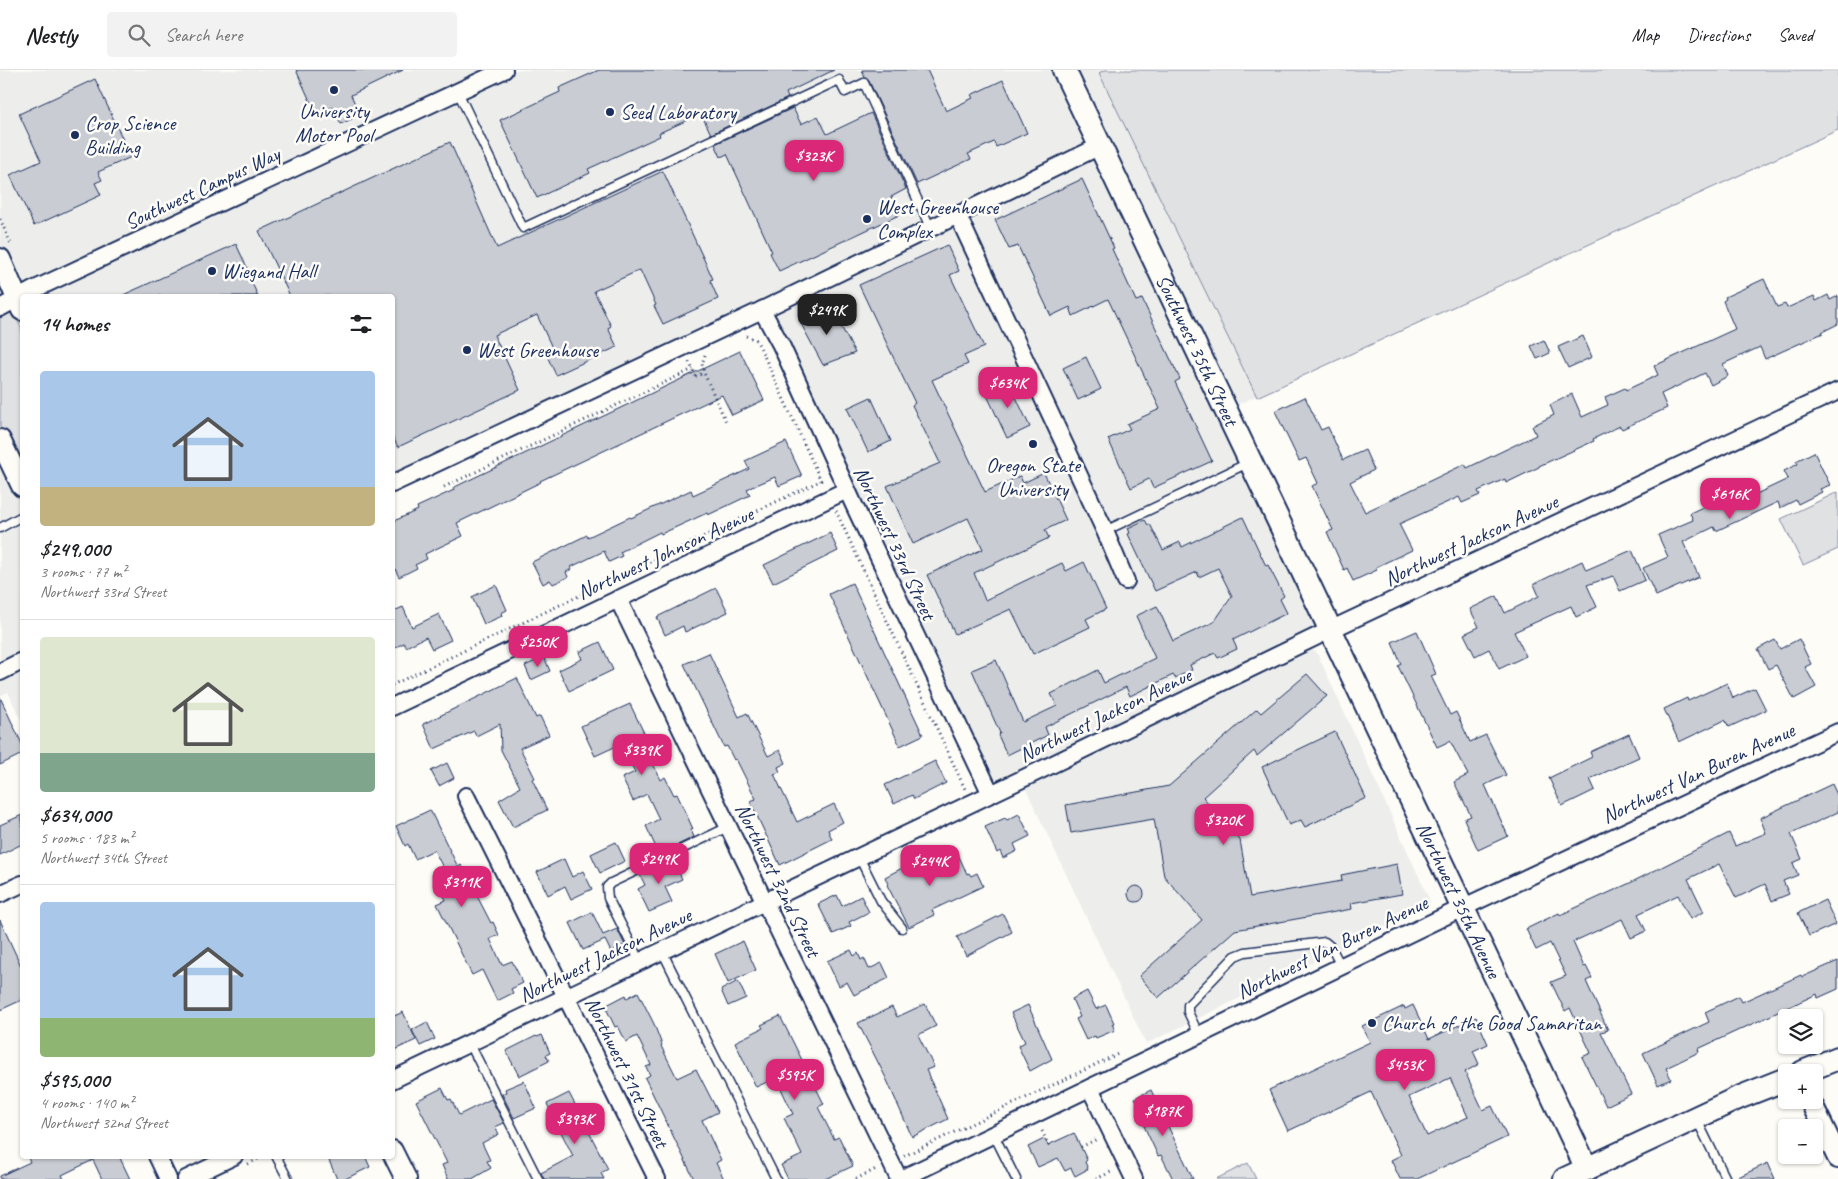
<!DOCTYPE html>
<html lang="en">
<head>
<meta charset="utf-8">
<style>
	:root { --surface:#fff; --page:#f2f2f2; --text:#202124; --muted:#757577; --line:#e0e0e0; --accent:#db2777 }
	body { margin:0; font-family:Caveat,sans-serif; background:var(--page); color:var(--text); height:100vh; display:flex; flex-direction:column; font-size:19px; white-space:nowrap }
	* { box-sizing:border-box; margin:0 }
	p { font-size:16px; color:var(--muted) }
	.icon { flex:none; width:28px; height:28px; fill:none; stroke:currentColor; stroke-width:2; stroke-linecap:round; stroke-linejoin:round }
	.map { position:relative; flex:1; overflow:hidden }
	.sheet { position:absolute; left:20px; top:224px; width:375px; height:865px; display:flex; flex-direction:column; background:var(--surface); border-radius:5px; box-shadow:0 1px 4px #0004 }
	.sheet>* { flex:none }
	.tools { position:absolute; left:1778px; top:939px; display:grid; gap:10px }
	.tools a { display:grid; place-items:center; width:45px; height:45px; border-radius:5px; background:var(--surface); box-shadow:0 1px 4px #0004; font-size:25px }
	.price { position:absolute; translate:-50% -42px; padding:0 11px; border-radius:10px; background:var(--accent); color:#fff; font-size:16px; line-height:32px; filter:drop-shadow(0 1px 2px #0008) }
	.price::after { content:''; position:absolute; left:50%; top:30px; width:15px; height:11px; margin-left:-8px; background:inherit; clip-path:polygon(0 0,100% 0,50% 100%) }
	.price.active { background:#222; color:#fff }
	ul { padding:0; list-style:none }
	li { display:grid; align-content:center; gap:10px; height:265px; padding:0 20px }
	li+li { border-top:1px solid var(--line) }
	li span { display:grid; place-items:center; height:155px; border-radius:5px; color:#555 }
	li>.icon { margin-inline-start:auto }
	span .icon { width:90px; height:90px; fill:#fffc; stroke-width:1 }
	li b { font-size:21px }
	h2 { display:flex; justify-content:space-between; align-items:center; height:60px; padding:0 20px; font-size:21px }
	header { display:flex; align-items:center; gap:30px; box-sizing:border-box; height:70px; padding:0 25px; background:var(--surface); border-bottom:1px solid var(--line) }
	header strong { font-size:24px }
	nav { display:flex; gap:28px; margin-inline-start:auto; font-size:18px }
	.search { width:350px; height:45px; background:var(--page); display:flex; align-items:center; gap:12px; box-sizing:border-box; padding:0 18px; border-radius:5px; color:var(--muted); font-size:19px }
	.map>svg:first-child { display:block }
</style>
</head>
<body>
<header>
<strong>Nestly</strong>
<div class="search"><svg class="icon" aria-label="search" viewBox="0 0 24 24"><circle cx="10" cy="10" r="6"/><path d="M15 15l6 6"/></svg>Search here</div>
<nav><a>Map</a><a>Directions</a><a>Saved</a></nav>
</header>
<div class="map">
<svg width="1838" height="1109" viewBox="0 0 1838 1109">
	<rect width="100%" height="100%" fill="#fdfcf7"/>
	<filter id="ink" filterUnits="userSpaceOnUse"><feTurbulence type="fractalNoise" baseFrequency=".02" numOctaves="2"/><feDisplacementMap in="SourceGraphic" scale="10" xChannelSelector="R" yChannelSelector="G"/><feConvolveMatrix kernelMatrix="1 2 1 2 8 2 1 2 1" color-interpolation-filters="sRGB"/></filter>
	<g filter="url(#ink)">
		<g fill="#edeeec">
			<path d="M0 0H1838V52L1222 342 1321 557 993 718 764 234 393 405 392 226H22V652L8 622 0 626Z"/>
			<path d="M1311 580 1316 581 1319 587 1430 831 1428 836 1146 974 1025 717Z"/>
		</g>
		<g fill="#e0e1e3" stroke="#7e88a0">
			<path d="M1105 0H1838V60L1257 327 1099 3Z"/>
			<path d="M0 211 22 260V406L0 359Z"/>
			<path d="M1838 422V479L1803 495 1781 449Z"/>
			<path d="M1248 1093 1256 1109H1216Z"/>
		</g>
		<g fill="#c9ccd3" stroke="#1b2f5e" fill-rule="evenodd">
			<path d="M296 0H403L351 25 360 45 341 54 333 37 316 44Z"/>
			<path d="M599 0H834L786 23 788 28 711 64 701 44 659 63 660 66 588 99 590 103 537 128 500 50 560 22 559 18Z"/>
			<path d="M862 0H927L946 41 973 28 971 25 1003 10 1027 63 996 77 994 72 968 84 971 89 917 114 869 11 865 8Z"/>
			<path d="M95 9 131 87 98 102 102 110 95 113 101 125 34 156 10 105 41 91 19 44Z"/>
			<path d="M793 38 801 54 818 46 827 64 871 43 906 119 891 127 899 145 779 201 770 183 772 182 727 84 721 87 715 74Z"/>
			<path d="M450 72 497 178 663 101 713 209 710 210 718 229 663 254 654 236 656 235 640 200 594 221 611 256 608 258 617 277 556 305 547 286 554 282 537 245 494 265 520 320 398 377 392 365V226H290L259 161Z"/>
			<path d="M1082 109 1114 178 1112 179 1136 231 1142 229 1180 309 1175 312 1212 391 1153 418 1149 409 1131 418 1108 369 1130 359 1127 354 1160 339 1108 229 1073 246 1070 237 1051 246 1018 176 1009 179 995 150Z"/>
			<path d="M236 174 253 210 251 211 258 226H121Z"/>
			<path d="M947 175 959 201 950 205 984 277 964 286 968 294 932 310 985 422 1020 406 1023 413 1044 403 1066 450 1045 460 1049 468 974 503 985 530 1062 493 1066 501 1084 492 1106 539 1086 549 1090 557 1033 584 1011 539 955 564 927 505 983 479 968 448 913 474 887 416 940 393 912 335 915 333 859 215Z"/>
			<path d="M1764 209 1777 237 1785 234 1787 238 1814 226 1816 231 1828 225 1830 230 1838 226V254L1822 262 1823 263 1765 289 1760 277 1723 294 1728 306 1711 315 1705 303 1661 324 1667 338 1622 359 1620 356 1593 369 1594 371 1539 396V397L1506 413 1505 409 1478 421 1480 425 1462 433 1459 427 1399 454 1412 480 1376 497 1377 500 1353 511 1347 498 1344 500 1327 462 1333 460 1312 416 1318 413 1306 388 1299 391 1275 341 1305 327 1321 360 1328 357 1343 390 1365 380 1374 400 1350 412 1365 442 1465 394 1467 398 1536 365 1532 356 1554 345 1550 335 1572 324 1582 347 1608 335 1605 327 1625 318 1626 320 1658 305 1654 296 1735 259 1723 231 1726 229 1725 227Z"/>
			<path d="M830 235 855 283 823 295 799 250Z"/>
			<path d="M1583 266 1592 287 1568 298 1558 277Z"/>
			<path d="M1544 270 1550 283 1537 289 1531 276Z"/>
			<path d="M740 281 764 330 732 345 722 325 540 411 541 412 457 453 463 466 425 484 427 489 415 495 417 498 399 507 392 493V452L418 440 417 437 454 420 453 418 463 413Z"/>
			<path d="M1086 287 1101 319 1078 330 1063 298Z"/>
			<path d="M1008 310 1030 357 1007 368 985 321Z"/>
			<path d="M871 327 891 371 868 382 847 338Z"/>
			<path d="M786 372 802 406 779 416 775 407 747 419 750 425 708 445 707 443 661 464 660 462 620 482 622 486 609 492 604 481 571 497 572 499 566 502 568 507 553 514 550 510 543 514 532 492 587 465 588 467 630 447 631 448 691 420 693 425 749 399 745 391Z"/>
			<path d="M1814 382 1830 415 1820 419 1822 422 1798 434 1796 430 1780 438 1778 432 1716 461 1714 457 1683 472 1699 507 1656 526 1643 498 1668 487 1658 465 1693 450 1690 443 1747 416 1752 426 1788 409 1784 401 1798 394 1796 391Z"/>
			<path d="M1243 447 1266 496 1268 495 1284 526 1280 529 1287 543 1233 570 1237 579 1218 588 1215 583 1190 595 1192 600 1175 608 1173 605 1130 626 1126 617 1045 657 1048 665 1007 685 998 665 1000 663 972 600 996 590 1023 652 1057 636 1051 624 1098 600 1104 613 1155 588 1136 546 1157 536 1173 571 1214 552 1232 526 1218 498 1199 507 1197 502 1155 521 1128 464 1130 463 1128 458 1145 450 1148 455 1150 454 1163 480 1180 472 1182 477Z"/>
			<path d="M830 463 838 481 773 513 764 495Z"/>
			<path d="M1632 480 1645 510 1620 521 1613 506 1587 515 1597 537 1576 547 1571 536 1514 562 1526 586 1499 599 1489 579 1475 586 1464 564 1479 557 1470 539 1497 526 1505 543 1539 526 1534 514 1582 491 1586 500Z"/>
			<path d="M852 513 923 665 900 676 829 524Z"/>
			<path d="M496 515 507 540 501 543 502 546 484 554 472 527Z"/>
			<path d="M716 518 728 542 685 562 683 556 665 565 657 547Z"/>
			<path d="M403 537 412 557 439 544 451 570 432 579 426 567 406 577 404 573 392 579V542Z"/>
			<path d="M1417 561 1436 604 1431 606 1450 645 1456 642 1470 672 1486 665 1506 705 1485 715 1508 766 1478 780 1464 749 1471 746 1454 712 1468 705 1450 671 1437 677 1398 596 1401 594 1392 572Z"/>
			<path d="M1799 569 1811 594 1805 597 1816 617 1794 629 1776 595 1768 599 1758 579 1775 570 1780 579Z"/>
			<path d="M600 572 613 600 569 621 559 600 582 589 579 582Z"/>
			<path d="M709 583 739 647 747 643 768 686 780 680 786 693 778 697 780 702 774 704 797 752 834 734 843 752 828 760 832 769 780 795 750 731 756 729 736 689 734 690 727 676 724 677 684 594Z"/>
			<path d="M544 587 550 601 531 610 525 596Z"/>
			<path d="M1307 604 1327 626 1257 686 1254 681 1203 727 1240 770 1250 827 1342 811 1341 805 1397 794 1402 824 1351 833 1352 839 1235 860 1158 928 1139 906 1202 850 1164 806 1154 749 1071 763 1066 735 1169 716 1257 639 1261 643Z"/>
			<path d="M517 608 536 648 540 646 549 665 520 678 535 708 532 709 547 740 513 757 499 730 520 717 501 680 500 654 476 666 474 661 434 679 423 654Z"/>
			<path d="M1727 613 1733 628 1755 618 1766 640 1729 657 1725 650 1679 672 1664 639 1687 628 1688 631Z"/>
			<path d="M0 627 22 674V684L0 695Z"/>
			<path d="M630 634 644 663 639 665 661 710 665 707 674 725 677 724 693 759 691 760 694 767 659 784 646 756 659 749 647 724 633 731 622 708 635 702 621 674 595 686 581 656Z"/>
			<path d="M1335 662 1366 728 1305 757 1301 750 1289 755 1262 697Z"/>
			<path d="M1629 664 1639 687 1590 709 1595 720 1562 736 1549 708 1592 687 1590 682Z"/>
			<path d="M935 691 946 713 914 729 912 725 894 734 885 715Z"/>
			<path d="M447 693 454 708 439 716 431 701Z"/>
			<path d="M1832 714 1838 727V742L1791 764 1802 789 1793 793 1798 805 1783 811 1789 824 1772 831 1765 814 1736 828 1719 794 1688 809 1704 842 1690 849 1678 825 1638 844 1646 861 1631 868 1622 849 1573 872 1584 897 1586 896 1592 908 1586 911 1608 960 1601 962 1631 1024 1606 1036 1582 987 1591 983 1570 938 1565 941 1551 912 1566 906 1550 873 1536 880 1526 859 1559 843 1560 845 1630 813 1729 763 1735 776 1766 763 1760 748Z"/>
			<path d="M430 740 458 797 461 795 491 853 493 852 499 865 490 869 502 895 512 891 523 913 511 919 513 923 497 931 482 900 472 905 437 834 446 830 444 826 455 821 434 780 415 789 408 774 405 776 396 756Z"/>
			<path d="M1019 744 1030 766 1014 774 1017 781 1003 788 1000 781 997 783 985 757 1005 748 1007 750Z"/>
			<path d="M22 745V774L0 785V755Z"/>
			<path d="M616 772 625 791 600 803 591 784Z"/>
			<path d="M957 782 967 804 969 803 971 806 977 803 983 816 932 840 934 845 909 857 887 815 888 814 885 807 908 795 910 800 913 801 946 785 947 787Z"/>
			<path d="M564 789 572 807 583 801 592 819 571 829 565 816 548 825 537 802Z"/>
			<path d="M673 790 682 809 665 817 672 832 649 842 638 819 645 815 640 805Z"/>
			<circle cx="1136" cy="824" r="8"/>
			<path d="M837 825 842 836 861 826 869 842 849 852 851 856 833 864 818 834Z"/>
			<path d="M1825 830 1836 854 1809 866 1798 843Z"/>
			<path d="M592 842 603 865 617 859 625 875 611 882 605 870 583 880 570 853Z"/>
			<path d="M1003 844 1012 862 966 886 957 867Z"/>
			<path d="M0 850 22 898V930L0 940Z"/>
			<path d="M743 871 756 900 728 913 715 884Z"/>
			<path d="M851 880 854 886 858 883 861 890 864 888 869 899 882 893 889 908 854 925 847 912 839 916 827 891Z"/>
			<path d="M1838 891V919L1818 928 1817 924 1698 979 1699 982 1666 998 1671 1009 1658 1015 1643 983 1709 952 1705 942 1739 926 1742 932 1801 905 1802 907Z"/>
			<path d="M738 911 746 928 728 936 721 920Z"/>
			<path d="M1087 921 1096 939 1106 935 1114 953 1112 954 1115 960 1096 968 1095 966 1086 970 1076 949 1080 947 1072 929Z"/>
			<path d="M638 922 654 954 662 975 661 976 677 1008 696 999 718 1042 702 1050 721 1090 716 1093 724 1109H694L645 1008 650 1005 646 997 651 995 637 966 626 972 618 956 615 957 605 936 626 925 627 928Z"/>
			<path d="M925 934 936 956 918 965 934 997 926 1000 948 1049 912 1067 886 1008 858 953 892 937 897 947Z"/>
			<path d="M1028 935 1052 989 1030 1001 1018 976 1025 972 1011 943Z"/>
			<path d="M1413 935 1429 969 1476 947 1488 974 1473 981 1479 994 1465 1002 1483 1040 1492 1036 1507 1067 1417 1109H1400L1391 1090 1401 1085 1371 1022 1288 1061 1269 1020 1370 972 1362 956 1404 936 1405 939ZM1450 1008 1468 1047 1427 1066 1409 1027Z"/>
			<path d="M403 942 416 970 392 981V947Z"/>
			<path d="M780 946 824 1034 818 1037 834 1069 839 1067 853 1096 825 1109H788L781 1095 802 1085 784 1048 793 1044 776 1008 756 1017 735 972 763 958 761 955Z"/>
			<path d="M427 952 435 969 420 976 412 960Z"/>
			<path d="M542 965 550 983 546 985 549 991 519 1006 506 981 536 966 537 967Z"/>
			<path d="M524 1011 536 1038 514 1048 502 1024 506 1022 505 1019Z"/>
			<path d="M442 1018 448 1030 451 1029 459 1045 491 1029 504 1053 495 1057 499 1064 482 1073 490 1090 487 1091 491 1098 472 1109H448L442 1095 447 1093 416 1031Z"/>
			<path d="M1151 1020 1175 1071 1193 1109H1173L1161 1085 1158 1086 1144 1056 1148 1054 1135 1028Z"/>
			<path d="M569 1023 608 1099 601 1103 604 1109H544L541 1103 573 1086 547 1034Z"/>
			<path d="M1074 1063 1087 1090 1085 1092 1088 1099 1075 1106 1071 1098 1065 1101 1058 1088 1038 1097 1028 1077 1044 1069 1048 1075Z"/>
			<path d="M27 1086H119L130 1109H102L93 1090 62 1105 64 1109H0V1106L30 1092Z"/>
			<path d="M327 1086H365L370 1097 345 1109H337Z"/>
			<path d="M1768 1093 1775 1109H1734Z"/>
		</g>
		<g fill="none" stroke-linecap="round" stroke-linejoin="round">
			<defs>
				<g id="service">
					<path d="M458 22 523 158 839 10 845 22 864 13 930 157"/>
					<path d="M0 458 22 446"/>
					<path d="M1105 461 1248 393"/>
					<path d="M859 787 881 831 902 858"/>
					<path d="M662 881 776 1109"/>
					<path d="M640 892 608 828 607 817 611 813 728 757"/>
					<path d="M1199 965 1188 942V935L1235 886 1245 882 1325 872 1331 877 1341 896"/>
					<path d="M470 974 538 1109"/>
					<path d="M1697 1050 1726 1109"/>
					<path d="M994 1065 1016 1109"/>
					<path d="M276 1086 288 1109"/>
				</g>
				<g id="minor">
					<path d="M957 144 1105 461 1126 511"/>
					<path d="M0 238 33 220 504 0"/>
					<path d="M762 240 781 275 854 435 991 724"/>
					<path d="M392 414 762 240 1100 76"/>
					<path d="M618 529 899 1109"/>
					<path d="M0 602 22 591"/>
					<path d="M392 637 847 420"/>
					<path d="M466 726 657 1109"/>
					<path d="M0 824 22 814"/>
					<path d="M392 1010 1016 712 1330 560 1838 321"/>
					<path d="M1090 1018 1134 1109"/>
					<path d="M157 1086 168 1109"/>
					<path d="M186 1109 234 1086"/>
					<path d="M901 1109 1462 838 1838 662"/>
				</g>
				<g id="tertiary">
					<path d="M0 189 22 240"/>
					<path d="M0 370 22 416"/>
					<path d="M1810 1030 1838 1088"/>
					<path d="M392 1081 406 1109"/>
				</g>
				<g id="secondary">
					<path id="s1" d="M1064 0 1587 1099"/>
					<path d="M1803 1002 1838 988"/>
					<path d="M1565 1109 1738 1028 1786 1009"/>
				</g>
			</defs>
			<use href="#service" stroke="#1b2f5e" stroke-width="11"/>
			<use href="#minor" stroke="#1b2f5e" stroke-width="20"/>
			<use href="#tertiary" stroke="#1b2f5e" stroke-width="24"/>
			<use href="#secondary" stroke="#1b2f5e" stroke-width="26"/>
			<g stroke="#1b2f5e" stroke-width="3" stroke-dasharray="1 4" stroke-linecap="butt">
				<path d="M0 149 11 174"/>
				<path d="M746 266 756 270 760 277 822 413"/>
				<path d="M705 285 702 294 704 303 727 354"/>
				<path d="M689 292 696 306 704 303"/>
				<path d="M444 417 693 299"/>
				<path d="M836 441 965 719"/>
				<path d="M392 615 822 410"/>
				<path d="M1042 1061 1049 1076"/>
				<path d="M1081 1077 1097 1069"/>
				<path d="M904 1086 1120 983"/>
				<path d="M248 1094 264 1086"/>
				<path d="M856 1109 876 1099"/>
				<path d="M1096 1109 1113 1101"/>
			</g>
			<use href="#service" stroke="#fdfcf7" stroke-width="8"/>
			<use href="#minor" stroke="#fdfcf7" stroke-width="16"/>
			<use href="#tertiary" stroke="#fdfcf7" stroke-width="20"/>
			<use href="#secondary" stroke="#fdfcf7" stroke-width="22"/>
		</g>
	</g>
	<g fill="#1b2f5e" stroke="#fdfcf7" stroke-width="2">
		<circle cx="334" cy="20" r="5"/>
		<circle cx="610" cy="42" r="5"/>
		<circle cx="75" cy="65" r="5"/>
		<circle cx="867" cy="149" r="5"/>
		<circle cx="212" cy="201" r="5"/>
		<circle cx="467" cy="280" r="5"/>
		<circle cx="1033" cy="374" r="5"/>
		<circle cx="1372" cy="953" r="5"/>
	</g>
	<g text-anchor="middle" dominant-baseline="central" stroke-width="5" stroke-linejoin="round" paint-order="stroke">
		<g font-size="21" fill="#1b2f5e" stroke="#fdfcf7" text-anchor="start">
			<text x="334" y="41" text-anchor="middle">University<tspan x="334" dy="24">Motor Pool</tspan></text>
			<text x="620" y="42">Seed Laboratory</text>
			<text x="85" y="53">Crop Science<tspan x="85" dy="24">Building</tspan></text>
			<text x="877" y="137">West Greenhouse<tspan x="877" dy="24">Complex</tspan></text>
			<text x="222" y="201">Wiegand Hall</text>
			<text x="477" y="280">West Greenhouse</text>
			<text x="1033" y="395" text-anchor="middle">Oregon State<tspan x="1033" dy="24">University</tspan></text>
			<text x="1382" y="953">Church of the Good Samaritan</text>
		</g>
		<g font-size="21" fill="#1b2f5e" stroke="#fdfcf7">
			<text transform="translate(202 118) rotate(-25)">Southwest Campus Way</text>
			<text stroke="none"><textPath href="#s1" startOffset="310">Southwest 35th Street</textPath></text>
			<text transform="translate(1471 470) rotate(-25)">Northwest Jackson Avenue</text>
			<text transform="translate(895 473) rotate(65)">Northwest 33rd Street</text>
			<text transform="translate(665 483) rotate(-25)">Northwest Johnson Avenue</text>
			<text transform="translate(1105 645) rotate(-26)">Northwest Jackson Avenue</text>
			<text transform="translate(1698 703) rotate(-25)">Northwest Van Buren Avenue</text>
			<text transform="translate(778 810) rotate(64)">Northwest 32nd Street</text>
			<text stroke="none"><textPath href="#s1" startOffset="919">Northwest 35th Avenue</textPath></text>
			<text transform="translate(1332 877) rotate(-26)">Northwest Van Buren Avenue</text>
			<text transform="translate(605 885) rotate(-26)">Northwest Jackson Avenue</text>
			<text transform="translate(627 1002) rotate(64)">Northwest 31st Street</text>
		</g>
	</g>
</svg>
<div class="tools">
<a><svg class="icon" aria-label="layers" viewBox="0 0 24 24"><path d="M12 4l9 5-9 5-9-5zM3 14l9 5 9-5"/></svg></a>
<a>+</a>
<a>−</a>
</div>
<b class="price" style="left:814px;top:112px">$323K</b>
<b class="price active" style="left:827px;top:266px">$249K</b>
<b class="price" style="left:1008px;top:339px">$634K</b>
<b class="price" style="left:1730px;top:450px">$616K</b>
<b class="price" style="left:538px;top:598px">$250K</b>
<b class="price" style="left:642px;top:706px">$339K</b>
<b class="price" style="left:1224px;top:776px">$320K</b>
<b class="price" style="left:659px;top:815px">$249K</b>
<b class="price" style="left:930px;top:817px">$244K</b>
<b class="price" style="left:462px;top:838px">$311K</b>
<b class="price" style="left:1405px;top:1021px">$453K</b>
<b class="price" style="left:795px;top:1031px">$595K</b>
<b class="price" style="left:1163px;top:1067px">$187K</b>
<b class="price" style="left:575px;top:1075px">$393K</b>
<section class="sheet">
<h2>14 homes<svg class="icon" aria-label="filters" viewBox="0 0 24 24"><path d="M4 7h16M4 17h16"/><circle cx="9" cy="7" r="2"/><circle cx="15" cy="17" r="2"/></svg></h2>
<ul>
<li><span style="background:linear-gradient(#a9c7e8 75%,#c2b280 0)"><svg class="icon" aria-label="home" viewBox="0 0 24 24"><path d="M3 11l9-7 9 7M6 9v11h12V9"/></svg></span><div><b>$249,000</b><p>3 rooms · 77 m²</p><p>Northwest 33rd Street</p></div></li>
<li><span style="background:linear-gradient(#dfe7d0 75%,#7fa58c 0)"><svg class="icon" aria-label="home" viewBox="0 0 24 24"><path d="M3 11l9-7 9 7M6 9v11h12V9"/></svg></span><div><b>$634,000</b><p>5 rooms · 183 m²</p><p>Northwest 34th Street</p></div></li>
<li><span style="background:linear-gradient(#a9c7e8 75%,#8fb573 0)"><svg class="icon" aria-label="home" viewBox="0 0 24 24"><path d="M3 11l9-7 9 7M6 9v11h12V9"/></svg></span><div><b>$595,000</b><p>4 rooms · 140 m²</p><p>Northwest 32nd Street</p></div></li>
</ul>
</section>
</div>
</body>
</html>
